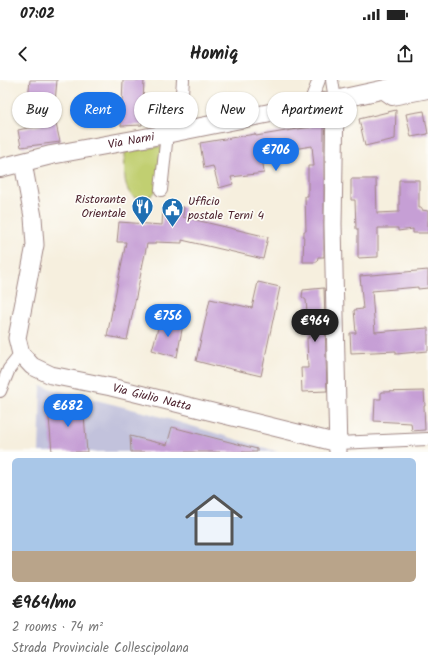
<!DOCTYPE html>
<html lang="en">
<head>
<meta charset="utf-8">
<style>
	:root { --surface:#fff; --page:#f2f2f2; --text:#222; --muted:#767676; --line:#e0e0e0; --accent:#1a73e8 }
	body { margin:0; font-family:Kalam,sans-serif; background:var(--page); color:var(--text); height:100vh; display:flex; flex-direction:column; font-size:15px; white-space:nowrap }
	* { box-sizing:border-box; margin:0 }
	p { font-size:13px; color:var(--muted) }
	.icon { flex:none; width:22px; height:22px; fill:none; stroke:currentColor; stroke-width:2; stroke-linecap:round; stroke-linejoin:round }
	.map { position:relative; height:372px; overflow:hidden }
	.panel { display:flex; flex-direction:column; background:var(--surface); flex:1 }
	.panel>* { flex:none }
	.banner { position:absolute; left:12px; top:12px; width:404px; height:36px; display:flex; gap:8px }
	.price { position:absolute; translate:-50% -34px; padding:0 9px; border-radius:14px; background:var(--accent); color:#fff; font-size:13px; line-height:26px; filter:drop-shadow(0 1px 2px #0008) }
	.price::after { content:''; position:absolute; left:50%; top:24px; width:12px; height:9px; margin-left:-6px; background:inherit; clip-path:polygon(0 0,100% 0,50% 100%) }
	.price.active { background:#222; color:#fff }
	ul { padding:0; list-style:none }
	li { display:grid; align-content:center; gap:8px; height:212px; padding:0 12px }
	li+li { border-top:1px solid var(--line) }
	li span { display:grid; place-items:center; height:124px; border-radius:6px; color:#555 }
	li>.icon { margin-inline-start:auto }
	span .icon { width:72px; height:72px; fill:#fffc; stroke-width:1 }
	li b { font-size:17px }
	.chip { padding:0 14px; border-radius:18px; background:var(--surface); box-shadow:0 1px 3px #0004; font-size:14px; line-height:36px }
	.chip.active { background:var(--accent); color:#fff }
	.status { display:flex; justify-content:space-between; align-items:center; height:28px; padding:0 20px; background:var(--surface); direction:ltr }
	.status svg { height:11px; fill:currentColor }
	header { display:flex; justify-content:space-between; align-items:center; height:52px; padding:0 12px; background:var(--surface); font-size:18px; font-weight:600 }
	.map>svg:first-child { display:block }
</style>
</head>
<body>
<div class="status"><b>07:02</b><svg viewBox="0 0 49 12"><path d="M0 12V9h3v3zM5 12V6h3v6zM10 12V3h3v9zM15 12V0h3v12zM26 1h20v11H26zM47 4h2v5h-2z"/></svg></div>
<header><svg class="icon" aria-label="back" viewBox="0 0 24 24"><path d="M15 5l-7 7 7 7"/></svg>Homiq<svg class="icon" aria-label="share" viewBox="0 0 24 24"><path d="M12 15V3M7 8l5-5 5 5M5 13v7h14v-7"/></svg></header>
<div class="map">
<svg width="428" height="372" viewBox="0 0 428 372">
	<rect width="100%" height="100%" fill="#fdfcf7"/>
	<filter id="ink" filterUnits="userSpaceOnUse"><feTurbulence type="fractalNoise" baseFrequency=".025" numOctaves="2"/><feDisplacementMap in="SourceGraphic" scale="8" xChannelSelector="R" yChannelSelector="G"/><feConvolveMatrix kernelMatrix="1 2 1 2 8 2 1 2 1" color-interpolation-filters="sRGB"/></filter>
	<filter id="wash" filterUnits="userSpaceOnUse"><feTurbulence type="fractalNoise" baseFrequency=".012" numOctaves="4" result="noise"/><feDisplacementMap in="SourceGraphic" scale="16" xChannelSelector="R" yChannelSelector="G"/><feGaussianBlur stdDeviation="0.9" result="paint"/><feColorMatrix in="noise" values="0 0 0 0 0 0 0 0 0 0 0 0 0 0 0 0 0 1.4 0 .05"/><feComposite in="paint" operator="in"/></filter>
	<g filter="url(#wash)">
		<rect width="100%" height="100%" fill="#f6efde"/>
		<path fill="#c2c2dc" d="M41 306 151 334 279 372H39Z"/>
		<path fill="#c1cf71" stroke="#86774e" d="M162 66C161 78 161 101 155 112 152 116 147 118 142 119 120 119 125 86 125 72Z"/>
		<g id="blocks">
			<g fill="#c69fd5">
				<path d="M30 0H57L55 22 51 21 60 62 21 67 18 50 42 45 35 20 28 19Z"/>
				<path d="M123 0H144L142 45 121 46Z"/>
				<path d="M396 30 395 59 365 66 359 39Z"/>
				<path d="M424 31 428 54 411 57 406 34Z"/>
				<path d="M324 43V177H318L317 182H303L304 151H306L305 116H308V86H314L312 66 262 74 264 93 231 97 233 104 219 108 213 86 204 88 200 63 255 54 256 56 310 47V45Z"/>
				<path d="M351 99H376L377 133 399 132V100H419V128H422V130L428 131V153H413V149L398 151V148H378V177L358 178V149H356L355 120H351Z"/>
				<path d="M163 127H184L183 137 268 157 263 179 182 160V163L155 162V164H147L127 260 107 256 126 162H117L119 142 162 145Z"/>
				<path d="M428 190V208L418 209V207L372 211 375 252 428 248V271L396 274V271L351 273 350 253H356L354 230 363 229 360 196Z"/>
				<path d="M258 202 280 207 261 296 223 287V288L196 281 210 219 252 228Z"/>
				<path d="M324 208 327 311 302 312 301 288H308L307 258H309L306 220 302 217 303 210Z"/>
				<path d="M160 241 183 244 177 277 152 270Z"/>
				<path d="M424 311 425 326H424L425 350 412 351 411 343 374 341 375 319H381V312Z"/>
				<path d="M83 323 87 372H52L48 326Z"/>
				<path d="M172 347 257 369V372H131L130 356 167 365Z"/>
			</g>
		</g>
	</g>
	<g filter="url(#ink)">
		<use href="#blocks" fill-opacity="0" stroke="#a08784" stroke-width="1"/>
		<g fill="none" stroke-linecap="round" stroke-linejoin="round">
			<defs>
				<g id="street">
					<path d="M332 0 335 20"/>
					<path d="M379 10 392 19 428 12"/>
					<path d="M309 25 319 0"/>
					<path d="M179 51 183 0"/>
					<path d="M161 110 166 63V54"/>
					<path d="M0 311 9 289 21 274"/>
					<path d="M338 363 428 359"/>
				</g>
				<g id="secondary">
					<path d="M335 20 333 144 338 372"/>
					<path id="s1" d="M23 83 33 137 35 165 17 258 21 274 32 286 51 295 111 307 338 363"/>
				</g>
				<g id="primary">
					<path id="s2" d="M0 88 51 75 166 54 335 20 427 0"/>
				</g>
			</defs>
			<use href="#street" stroke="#a08784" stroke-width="14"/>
			<use href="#secondary" stroke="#a08784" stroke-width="19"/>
			<use href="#primary" stroke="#a08784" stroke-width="20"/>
			<use href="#street" stroke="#fff" stroke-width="12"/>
			<use href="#secondary" stroke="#fff" stroke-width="17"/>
			<use href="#primary" stroke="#fff" stroke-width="18"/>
		</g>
	</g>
	<defs>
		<symbol id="restaurant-pin" viewBox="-11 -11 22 30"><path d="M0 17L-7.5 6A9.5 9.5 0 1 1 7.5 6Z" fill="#1f6fb2" stroke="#fdfcf7"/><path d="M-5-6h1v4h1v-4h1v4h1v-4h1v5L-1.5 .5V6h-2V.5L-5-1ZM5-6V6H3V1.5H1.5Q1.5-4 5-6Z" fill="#fff"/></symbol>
		<symbol id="civic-pin" viewBox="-11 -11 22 30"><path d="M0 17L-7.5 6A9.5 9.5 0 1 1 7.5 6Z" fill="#1f6fb2" stroke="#fdfcf7"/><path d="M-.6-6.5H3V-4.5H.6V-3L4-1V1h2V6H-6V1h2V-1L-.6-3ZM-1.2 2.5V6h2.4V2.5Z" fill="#fff"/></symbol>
	</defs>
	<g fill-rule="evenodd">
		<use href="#restaurant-pin" x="130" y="114" width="25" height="34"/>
		<use href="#civic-pin" x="160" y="116" width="25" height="34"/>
	</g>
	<g text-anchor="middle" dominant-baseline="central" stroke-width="3.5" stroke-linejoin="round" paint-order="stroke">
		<g font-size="12" fill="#4a1f2b" stroke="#fdfcf7">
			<text stroke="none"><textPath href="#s2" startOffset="134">Via Narni</textPath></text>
			<text stroke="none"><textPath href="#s1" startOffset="335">Via Giulio Natta</textPath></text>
		</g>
		<g font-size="12" fill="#4a1f2b" stroke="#fdfcf7" text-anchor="end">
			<text x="126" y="119">Ristorante<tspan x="126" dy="14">Orientale</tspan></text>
			<text x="188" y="121" text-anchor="start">Ufficio<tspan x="188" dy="14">postale Terni 4</tspan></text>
		</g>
	</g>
</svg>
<b class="price" style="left:276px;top:92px">€706</b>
<b class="price" style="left:168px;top:258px">€756</b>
<b class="price active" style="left:315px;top:263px">€964</b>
<b class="price" style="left:68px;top:348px">€682</b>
<div class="banner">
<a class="chip">Buy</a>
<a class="chip active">Rent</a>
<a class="chip">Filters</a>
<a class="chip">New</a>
<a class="chip">Apartment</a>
</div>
</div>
<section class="panel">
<ul>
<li><span style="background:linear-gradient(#a9c7e8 75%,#b9a48a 0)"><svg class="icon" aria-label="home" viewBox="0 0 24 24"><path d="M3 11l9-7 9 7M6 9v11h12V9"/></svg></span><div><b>€964/mo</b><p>2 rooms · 74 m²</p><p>Strada Provinciale Collescipolana</p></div></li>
</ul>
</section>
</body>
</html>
